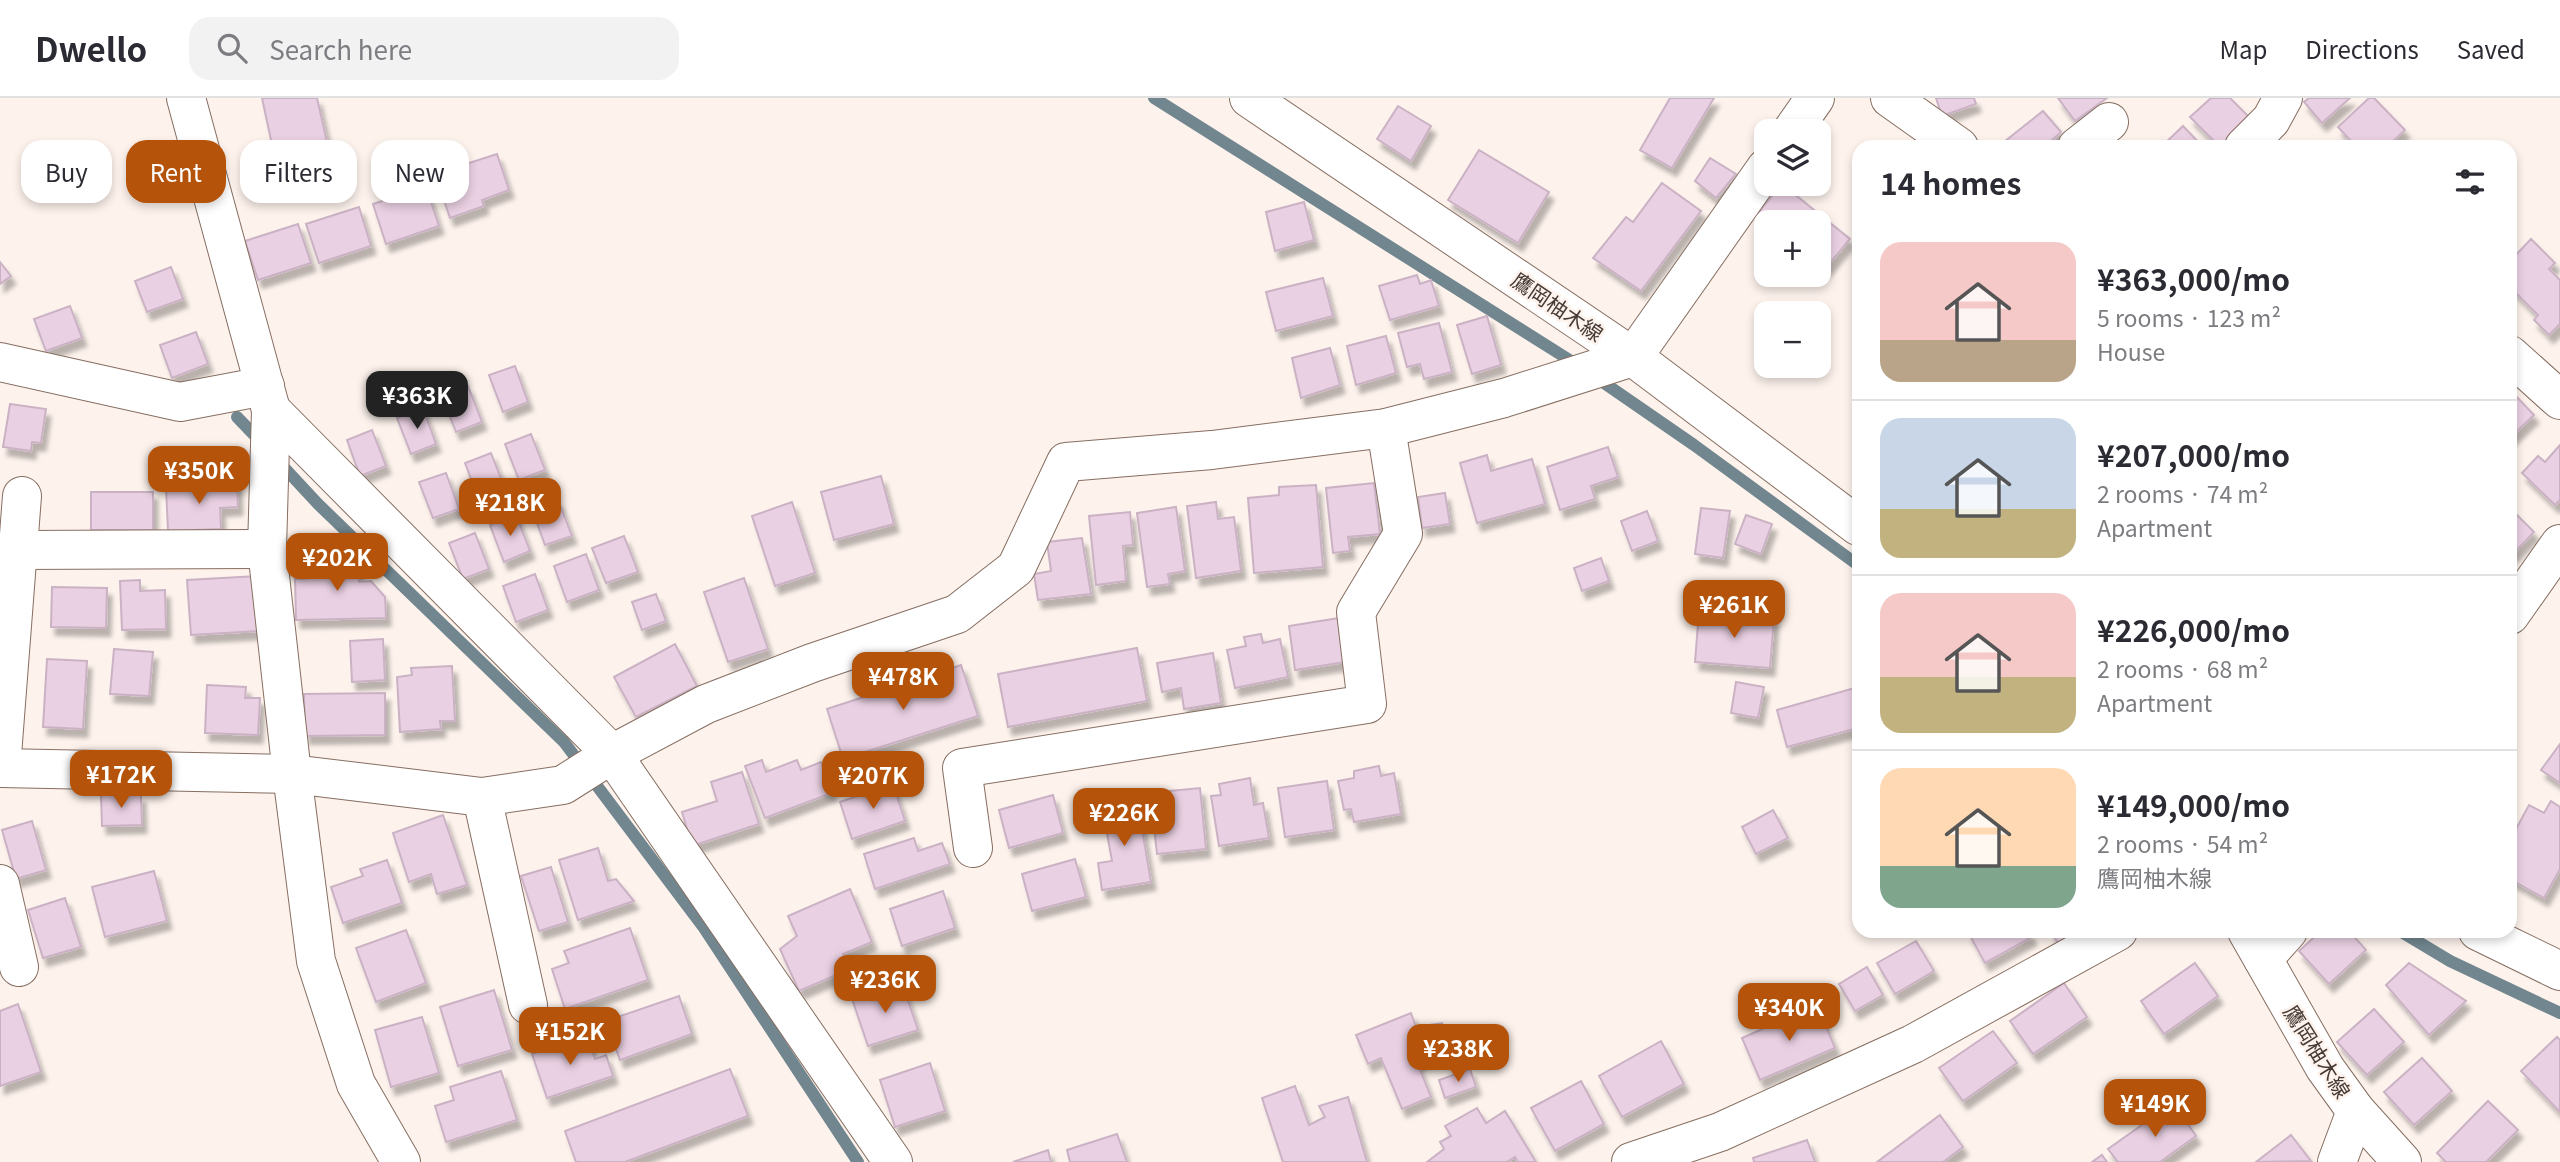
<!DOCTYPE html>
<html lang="en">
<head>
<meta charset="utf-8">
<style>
	:root { --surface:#fff; --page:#f2f2f3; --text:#2b2b33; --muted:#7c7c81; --line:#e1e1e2; --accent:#b45309 }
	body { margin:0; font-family:Georgia,"Noto Sans JP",serif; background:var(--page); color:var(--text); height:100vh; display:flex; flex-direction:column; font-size:26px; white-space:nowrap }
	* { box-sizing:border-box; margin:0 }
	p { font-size:23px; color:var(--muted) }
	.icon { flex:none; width:38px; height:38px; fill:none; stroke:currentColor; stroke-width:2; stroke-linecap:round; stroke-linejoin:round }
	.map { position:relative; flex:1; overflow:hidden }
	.panel { position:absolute; left:1852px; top:42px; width:665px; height:798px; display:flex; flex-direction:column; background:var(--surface); border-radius:21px; box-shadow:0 4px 10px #0003 }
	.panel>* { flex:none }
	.top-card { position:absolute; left:21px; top:42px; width:665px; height:63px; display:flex; gap:14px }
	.tools { position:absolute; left:1754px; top:21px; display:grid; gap:14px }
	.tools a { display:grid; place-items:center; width:77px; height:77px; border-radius:14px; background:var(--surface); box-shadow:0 4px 10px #0003; font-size:35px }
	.price { position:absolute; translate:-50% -60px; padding:0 16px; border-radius:14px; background:var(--accent); color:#fff; font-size:23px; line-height:46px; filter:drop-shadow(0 2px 4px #0008) }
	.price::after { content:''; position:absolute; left:50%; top:42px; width:21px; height:16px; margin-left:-10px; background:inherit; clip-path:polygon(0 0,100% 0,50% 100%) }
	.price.current { background:#222; color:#fff }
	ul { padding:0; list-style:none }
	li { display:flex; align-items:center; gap:21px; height:175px; padding:0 28px }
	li+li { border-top:2px solid var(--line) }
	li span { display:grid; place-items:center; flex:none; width:196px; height:140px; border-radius:21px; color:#555 }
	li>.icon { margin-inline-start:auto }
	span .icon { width:84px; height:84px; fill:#fffc; stroke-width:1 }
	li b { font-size:30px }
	h2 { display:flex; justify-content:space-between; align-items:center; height:84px; padding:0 28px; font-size:30px }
	.chip { padding:0 24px; border-radius:21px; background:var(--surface); box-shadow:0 4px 10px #0003; font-size:24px; line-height:63px }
	.chip.current { background:var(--accent); color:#fff }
	header { display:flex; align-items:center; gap:42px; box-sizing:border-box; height:98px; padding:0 35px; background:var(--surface); border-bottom:2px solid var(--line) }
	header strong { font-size:33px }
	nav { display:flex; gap:38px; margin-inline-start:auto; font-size:24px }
	.search { width:490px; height:63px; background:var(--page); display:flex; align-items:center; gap:18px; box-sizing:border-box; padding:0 24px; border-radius:21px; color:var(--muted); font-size:26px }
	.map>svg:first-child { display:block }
</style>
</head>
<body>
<header>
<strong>Dwello</strong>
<div class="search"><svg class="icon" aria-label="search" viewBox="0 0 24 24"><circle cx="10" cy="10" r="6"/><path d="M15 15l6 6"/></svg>Search here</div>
<nav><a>Map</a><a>Directions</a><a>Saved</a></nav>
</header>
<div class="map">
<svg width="2560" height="1064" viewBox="0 0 2560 1064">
	<defs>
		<filter id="shadow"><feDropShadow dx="4.5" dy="8" stdDeviation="2" flood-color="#0004"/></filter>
	</defs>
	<rect width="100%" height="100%" fill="#fdf2ec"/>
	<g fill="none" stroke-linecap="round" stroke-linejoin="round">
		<g stroke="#71868f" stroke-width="12">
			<path d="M1154 0 1579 268"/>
			<path d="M1594 278 1694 347 1858 467"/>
			<path d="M237 319 262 345"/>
			<path d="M279 364 318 406 564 644 704 830 858 1064"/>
			<path d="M2400 833 2450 863 2560 915"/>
		</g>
	</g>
	<g fill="#e9d0e2" stroke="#cab2c4" stroke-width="2" filter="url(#shadow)">
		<path d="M262 0H317L327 44 274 56Z"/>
		<path d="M1670 0H1714L1672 70 1640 52Z"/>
		<path d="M1936 0H1974L1976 6 1942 18Z"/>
		<path d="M2058 0H2107L2075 23Z"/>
		<path d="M2211 0H2230L2250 20 2220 49 2190 19Z"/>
		<path d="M2309 0H2350L2322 25 2304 4Z"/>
		<path d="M2369 0H2374L2405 32 2387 49H2345L2351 43 2338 29Z"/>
		<path d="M1398 8 1431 28 1411 63 1377 41Z"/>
		<path d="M2043 13 2061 34 2044 49H2008L2004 44Z"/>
		<path d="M2183 28 2203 49H2161Z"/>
		<path d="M1479 52 1549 94 1518 145 1448 102Z"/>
		<path d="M497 56 509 92 482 102 484 108 450 120 438 84 460 77 457 69Z"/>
		<path d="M1710 60 1736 76 1716 100 1695 83Z"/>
		<path d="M1662 85 1701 113 1641 193 1593 160 1626 119 1633 124Z"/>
		<path d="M1782 86 1850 141 1825 171 1818 166V124H1768L1757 116Z"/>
		<path d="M426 89 439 128 386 146 373 106Z"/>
		<path d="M1304 104 1314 142 1275 153 1266 114Z"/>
		<path d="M359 109 371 148 319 165 306 126Z"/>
		<path d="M298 126 311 165 258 182 245 143Z"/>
		<path d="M2531 141 2555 165 2549 171 2560 182V226L2549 237 2534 222 2538 217 2510 189V163Z"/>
		<path d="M0 164 11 178 0 186Z"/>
		<path d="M171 169 183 201 147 214 135 183Z"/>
		<path d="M1417 177 1420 186 1431 182 1439 208 1390 222 1379 188Z"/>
		<path d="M1323 180 1333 218 1276 233 1266 194Z"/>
		<path d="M70 208 82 240 46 253 34 221Z"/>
		<path d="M1487 218 1501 267 1472 276 1457 227Z"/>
		<path d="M1439 225 1452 274 1424 281 1420 266 1407 269 1398 235Z"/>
		<path d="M196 234 208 266 172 280 160 247Z"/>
		<path d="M1386 238 1396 275 1356 287 1347 248Z"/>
		<path d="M1330 250 1340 287 1301 300 1292 260Z"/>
		<path d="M515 268 528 304 503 314 489 277Z"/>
		<path d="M468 288 482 324 456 334 442 298Z"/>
		<path d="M2511 293 2534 317 2510 340V294Z"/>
		<path d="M10 306 46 311 41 345 32 344 31 353 3 349Z"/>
		<path d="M423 310 436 346 411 356 397 320Z"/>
		<path d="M372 332 386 368 360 378 347 342Z"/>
		<path d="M531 336 545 372 519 382 505 346Z"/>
		<path d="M2560 347V402L2555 407 2522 375 2538 358 2545 364Z"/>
		<path d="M1608 349 1618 379 1591 388 1595 401 1560 412 1547 369Z"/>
		<path d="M491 355 505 391 479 401 465 365Z"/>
		<path d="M1487 357 1491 373 1532 361 1545 406 1477 425 1460 365Z"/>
		<path d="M446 375 459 411 433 420 419 384Z"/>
		<path d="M881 378 894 426 834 442 821 394Z"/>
		<path d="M237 385 238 409 220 410 221 431 168 433 166 389Z"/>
		<path d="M1374 385 1380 436 1348 439 1350 453 1333 455 1326 390Z"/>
		<path d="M1316 387 1323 469 1254 475 1248 400 1279 397V389Z"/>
		<rect x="91" y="394" width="62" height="38"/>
		<path d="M1445 395 1450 426 1422 430 1418 399Z"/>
		<path d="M558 402 572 438 545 447 532 411Z"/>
		<path d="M792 404 815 475 775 488 752 418Z"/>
		<path d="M1216 404 1218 421 1234 419 1241 473 1196 480 1187 408Z"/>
		<path d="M1176 409 1185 473 1168 476 1170 486 1147 489 1137 415Z"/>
		<path d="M1701 410 1730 413 1723 460 1695 456Z"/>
		<path d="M2510 410 2534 434 2512 457 2510 455Z"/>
		<path d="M1647 413 1658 443 1632 453 1621 423Z"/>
		<path d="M1130 414 1133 447 1123 448 1126 483 1096 487 1089 418Z"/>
		<path d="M516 417 530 453 504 464 490 427Z"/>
		<path d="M1746 417 1772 426 1761 456 1735 446Z"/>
		<path d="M475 435 489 471 463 481 449 445Z"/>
		<path d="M624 438 638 474 606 485 592 450Z"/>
		<path d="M1082 440 1091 496 1038 502 1034 476 1051 473 1047 444Z"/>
		<path d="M586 456 599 492 567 504 554 468Z"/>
		<path d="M351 458V469H359V484L371 483 385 499 386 520 296 522 295 481 311 480V459Z"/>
		<path d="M1601 460 1609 483 1582 493 1574 470Z"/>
		<path d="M535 476 548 512 516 524 503 488Z"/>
		<path d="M257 478 260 533 191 537 187 482Z"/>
		<path d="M744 480 768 551 728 564 704 494Z"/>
		<path d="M140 482V493L165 492 166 531 122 532 120 483Z"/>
		<path d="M52 489 107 490 106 530 51 529Z"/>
		<path d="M656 496 666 523 642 532 632 504Z"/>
		<path d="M1699 513 1774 519 1770 570 1695 564Z"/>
		<path d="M1339 520 1345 564 1295 572 1289 528Z"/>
		<path d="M1261 536 1263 545 1280 541 1288 579 1235 590 1227 552 1246 548 1244 539Z"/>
		<path d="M383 541 385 582 352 584 350 543Z"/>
		<path d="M675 546 697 588 636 619 614 579Z"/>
		<path d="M1137 550 1147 603 1008 629 998 576Z"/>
		<path d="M114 551 153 554 149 598 110 596Z"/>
		<path d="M1213 555 1221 605 1184 611 1181 590 1162 594 1157 565Z"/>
		<path d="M47 561 87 563 83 631 43 629Z"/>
		<path d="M961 567 978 618 843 661 827 611Z"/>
		<path d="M452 568 455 623H440L441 631 400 634 397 579 412 577 411 570Z"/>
		<path d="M1736 584 1764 589 1758 620 1731 615Z"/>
		<path d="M207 587 246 589 245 600H260L258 637 205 635Z"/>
		<path d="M1858 589V630L1787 649 1777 612Z"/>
		<path d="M385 595V637L305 638 304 596Z"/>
		<path d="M2560 646V685L2541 672Z"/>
		<path d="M762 662 766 674 797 662 801 672 821 664 832 695 765 720 745 668Z"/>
		<path d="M1379 668 1381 678 1394 675 1401 716 1354 724 1351 711 1344 712 1338 683 1354 680V673Z"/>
		<path d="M742 674 759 726 692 748 682 714 717 703 711 684Z"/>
		<path d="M1250 680 1254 707 1263 705 1269 740 1219 748 1211 698 1221 697 1219 686Z"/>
		<path d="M1327 683 1334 732 1285 739 1278 690Z"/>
		<path d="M893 686 905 723 852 741 840 704Z"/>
		<path d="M1200 690 1206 751 1157 756 1152 711 1172 709 1170 693Z"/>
		<path d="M101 697H141L142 727 102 728Z"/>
		<path d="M1053 697 1063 735 1009 750 999 712Z"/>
		<path d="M1137 702 1151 784 1102 792 1098 765 1112 763 1102 708Z"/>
		<path d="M2551 703 2560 709V771L2544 800 2510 781V742L2529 707 2544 715Z"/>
		<path d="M1773 712 1788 740 1756 756 1742 729Z"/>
		<path d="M443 717 467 787 437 796 431 776 409 784 393 735Z"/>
		<path d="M32 723 46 772 16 781 2 732Z"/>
		<path d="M914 740 918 753 942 745 950 766 875 791 864 756Z"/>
		<path d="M598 750 608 783 616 781 634 803 578 822 559 762Z"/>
		<path d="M1075 761 1086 799 1032 813 1022 776Z"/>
		<path d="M387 762 402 805 343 825 331 789 363 778 360 771Z"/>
		<path d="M551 769 568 824 539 833 521 778Z"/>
		<path d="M154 773 167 823 105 839 92 789Z"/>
		<path d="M850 791 872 844 843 856 850 871 799 893 780 851 797 838 788 818Z"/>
		<path d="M943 793 955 830 902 848 890 811Z"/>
		<path d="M65 800 81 849 43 860 28 812Z"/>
		<path d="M630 830 648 882 565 911 552 871 569 865 564 853Z"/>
		<path d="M406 832 426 885 376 904 356 850Z"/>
		<path d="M2029 833 2032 839 1985 865 1968 834Z"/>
		<path d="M2050 833H2084L2061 849Z"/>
		<path d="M2321 833H2349L2366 852 2329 886 2299 853Z"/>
		<path d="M1916 843 1934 873 1895 896 1877 865Z"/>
		<path d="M2195 865 2218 898 2164 936 2141 903Z"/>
		<path d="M2409 865 2466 903 2429 937 2386 887Z"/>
		<path d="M1867 869 1883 897 1855 913 1839 886Z"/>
		<path d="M902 885 918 932 868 948 852 901Z"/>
		<path d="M2064 885 2087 919 2033 956 2010 923Z"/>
		<path d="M494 892 512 952 458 968 440 909Z"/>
		<path d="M679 898 692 936 620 962 606 923Z"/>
		<path d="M18 906 41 974 0 988V913Z"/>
		<path d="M1817 907 1835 950 1760 982 1742 940Z"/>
		<path d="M2374 911 2404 944 2367 977 2337 944Z"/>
		<path d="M1411 915 1416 929 1442 925 1452 951 1417 964 1431 999 1402 1011 1381 960 1368 966 1356 937Z"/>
		<path d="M422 919 439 975 391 989 375 932Z"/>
		<path d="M1993 933 2017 965 1963 1003 1939 970Z"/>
		<path d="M587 937 595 961 606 957 613 978 547 1000 532 956Z"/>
		<path d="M2557 939 2560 942V1014L2521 973Z"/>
		<path d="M1661 943 1684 986 1622 1019 1599 978Z"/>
		<path d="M2422 960 2452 993 2414 1027 2384 994Z"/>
		<path d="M930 965 945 1013 895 1029 880 982Z"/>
		<path d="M730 971 748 1018 625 1064H576L565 1033Z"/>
		<path d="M1470 971 1476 989 1445 1000 1439 982Z"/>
		<path d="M501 973 517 1022 446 1044 435 1008 454 1002 450 989Z"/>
		<path d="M1581 983 1604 1026 1555 1053 1531 1010Z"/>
		<path d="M1295 988 1309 1027 1325 1019 1319 1008 1348 999 1367 1064H1283L1262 1000Z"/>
		<path d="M2488 1003 2518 1032 2486 1064H2446L2437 1055Z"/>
		<path d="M2173 1005 2196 1038 2160 1064H2118L2108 1051Z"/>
		<path d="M1477 1010 1486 1025 1505 1013 1536 1064H1518L1515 1059 1507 1064H1427L1444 1051 1440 1044 1451 1038 1445 1028Z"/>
		<path d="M1940 1017 1963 1049 1943 1064H1877Z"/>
		<path d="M1117 1036 1127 1064H1070L1067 1052Z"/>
		<path d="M2291 1037 2311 1063 2256 1064Z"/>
		<path d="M1807 1042 1815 1064H1754L1753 1060Z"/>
		<path d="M1048 1052 1051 1064H1013Z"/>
		<path d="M2102 1057 2107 1064H2092Z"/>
	</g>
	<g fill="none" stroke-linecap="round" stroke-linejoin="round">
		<defs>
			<g id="minor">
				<path d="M186 0 271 312 267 451 292 676 316 863 356 986 401 1064"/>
				<path d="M1890 0 1959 49"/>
				<path d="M1792 33 1815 0"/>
				<path d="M2077 49 2109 24"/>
				<path d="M2244 49 2271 22 2283 0"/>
				<path d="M2510 257 2560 302"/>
				<path d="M0 264 180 304 265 288"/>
				<path d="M271 312 612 656 893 1064"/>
				<path d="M17 452 267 451"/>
				<path d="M2510 517 2560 446"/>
				<path d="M0 670 292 676 482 699 563 687 612 656 706 606 812 565 957 516 1016 470 1066 364 1212 352 1386 330 1504 300 1633 259 1766 70"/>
				<path d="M1 670 22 398"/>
				<path d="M482 699 528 907"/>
				<path d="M973 750 962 670 1367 606 1356 514 1403 436 1386 330"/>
				<path d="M0 786 19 869"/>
				<path d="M2478 833 2560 873"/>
				<path d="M2263 861 2288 833"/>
				<path d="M1631 1064 1720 1034 1913 946 2118 833"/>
				<path d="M2337 1064 2356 1013"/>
			</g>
			<g id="secondary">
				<path d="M1249 0 1633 259 1858 428"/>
				<path d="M2247 833 2325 970 2356 1013 2402 1064"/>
			</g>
		</defs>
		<use href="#minor" stroke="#866e61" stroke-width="40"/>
		<use href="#secondary" stroke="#866e61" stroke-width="40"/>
		<use href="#minor" stroke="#fff" stroke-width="38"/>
		<use href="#secondary" stroke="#fff" stroke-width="38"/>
	</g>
	<g text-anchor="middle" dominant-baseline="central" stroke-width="5" stroke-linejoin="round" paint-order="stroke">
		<g font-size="21" fill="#453a35" stroke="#fdf2ec">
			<text transform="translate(1558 208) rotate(34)">鷹岡柚木線</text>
			<text transform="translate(2318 953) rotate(58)">鷹岡柚木線</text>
		</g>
	</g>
</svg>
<div class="tools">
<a><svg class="icon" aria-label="layers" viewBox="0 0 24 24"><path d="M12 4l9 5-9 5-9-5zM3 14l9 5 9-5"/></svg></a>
<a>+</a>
<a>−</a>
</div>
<b class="price current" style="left:417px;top:333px">¥363K</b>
<b class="price" style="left:199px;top:408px">¥350K</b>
<b class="price" style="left:510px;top:440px">¥218K</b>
<b class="price" style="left:337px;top:495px">¥202K</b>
<b class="price" style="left:1734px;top:542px">¥261K</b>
<b class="price" style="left:903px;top:614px">¥478K</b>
<b class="price" style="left:121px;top:712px">¥172K</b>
<b class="price" style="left:873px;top:713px">¥207K</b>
<b class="price" style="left:1124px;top:750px">¥226K</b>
<b class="price" style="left:885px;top:917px">¥236K</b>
<b class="price" style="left:1789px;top:945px">¥340K</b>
<b class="price" style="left:570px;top:969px">¥152K</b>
<b class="price" style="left:1458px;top:986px">¥238K</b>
<b class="price" style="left:2155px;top:1041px">¥149K</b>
<div class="top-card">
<a class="chip">Buy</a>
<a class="chip current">Rent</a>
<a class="chip">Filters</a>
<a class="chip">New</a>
</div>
<section class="panel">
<h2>14 homes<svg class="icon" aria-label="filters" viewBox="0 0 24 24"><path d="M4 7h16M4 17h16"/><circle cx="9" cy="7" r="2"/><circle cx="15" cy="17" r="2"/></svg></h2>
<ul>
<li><span style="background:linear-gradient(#f6c9c9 70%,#b9a48a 0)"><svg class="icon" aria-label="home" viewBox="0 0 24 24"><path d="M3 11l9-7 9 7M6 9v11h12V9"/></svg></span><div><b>¥363,000/mo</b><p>5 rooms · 123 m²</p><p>House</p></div></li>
<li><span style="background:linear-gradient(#c9d6e8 65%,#c2b280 0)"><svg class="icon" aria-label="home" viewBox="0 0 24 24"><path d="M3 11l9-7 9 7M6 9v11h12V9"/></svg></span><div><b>¥207,000/mo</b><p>2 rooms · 74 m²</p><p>Apartment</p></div></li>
<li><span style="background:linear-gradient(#f6c9c9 60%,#c2b280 0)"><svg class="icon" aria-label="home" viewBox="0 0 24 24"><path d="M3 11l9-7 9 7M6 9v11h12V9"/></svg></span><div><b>¥226,000/mo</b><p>2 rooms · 68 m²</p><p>Apartment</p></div></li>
<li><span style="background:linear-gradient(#ffd9b3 70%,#7fa58c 0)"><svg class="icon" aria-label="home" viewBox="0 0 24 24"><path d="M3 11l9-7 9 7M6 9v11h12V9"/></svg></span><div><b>¥149,000/mo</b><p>2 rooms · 54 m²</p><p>鷹岡柚木線</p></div></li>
</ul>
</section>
</div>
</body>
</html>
